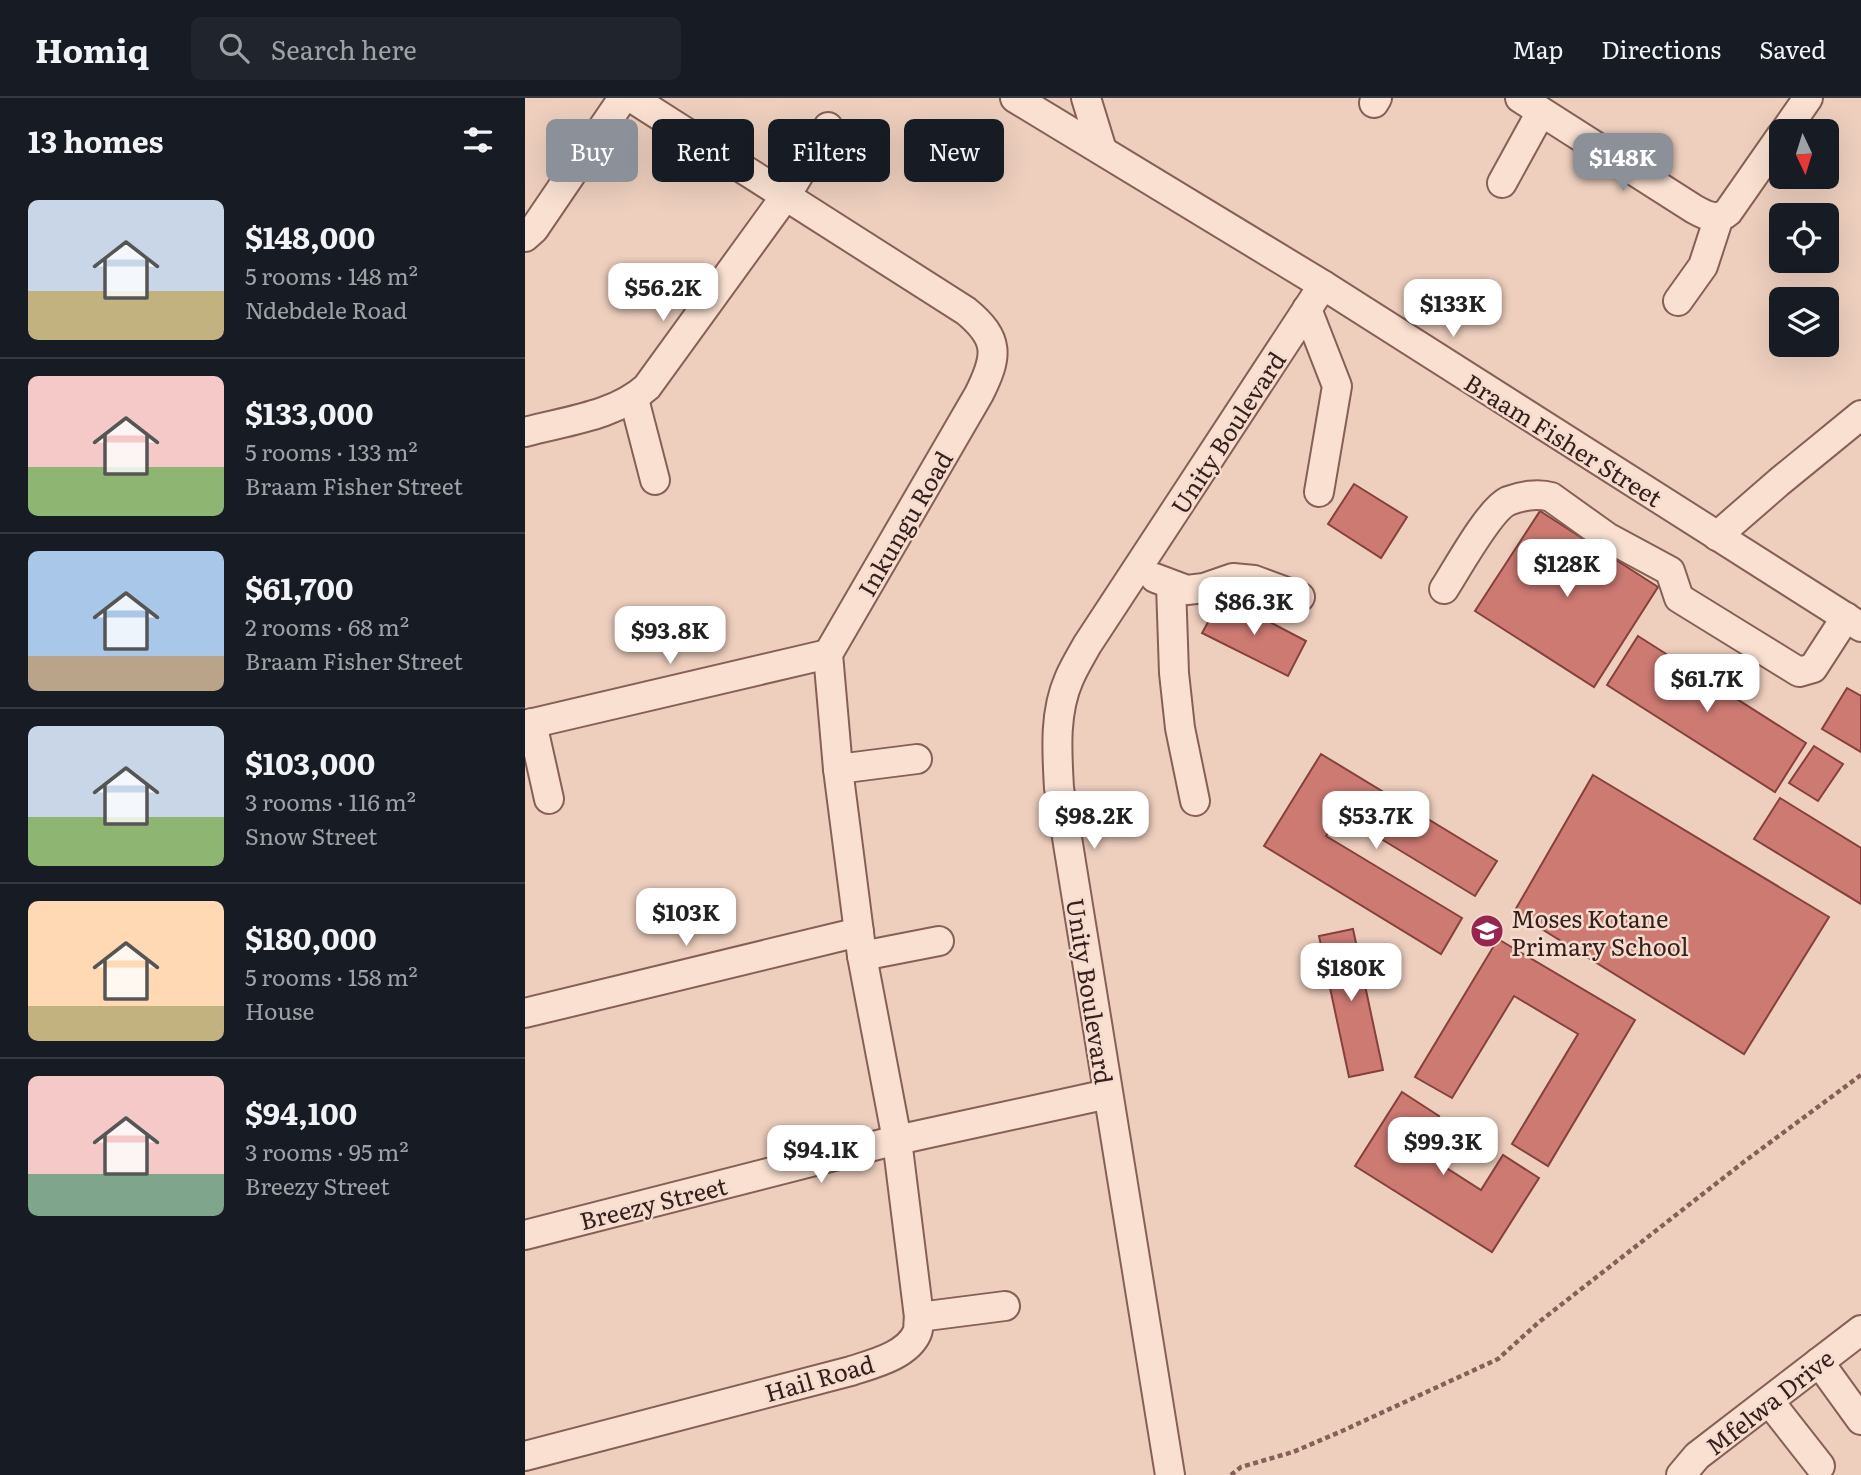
<!DOCTYPE html>
<html lang="en">
<head>
<meta charset="utf-8">
<style>
	:root { --surface:#171b24; --page:#20242c; --text:#f1f3f6; --muted:#9ea1a6; --line:#363941; --accent:#8c9099 }
	body { margin:0; font-family:Literata,serif; background:var(--page); color:var(--text); height:100vh; display:flex; flex-direction:column; font-size:26px; white-space:nowrap }
	* { box-sizing:border-box; margin:0 }
	p { font-size:23px; color:var(--muted) }
	.icon { flex:none; width:38px; height:38px; fill:none; stroke:currentColor; stroke-width:2; stroke-linecap:round; stroke-linejoin:round }
	.map { position:relative; flex:1; overflow:hidden }
	.sheet { display:flex; flex-direction:column; background:var(--surface); width:525px }
	.sheet>* { flex:none }
	.guide { position:absolute; left:21px; top:21px; width:665px; height:63px; display:flex; gap:14px }
	.needle { width:46px; rotate:176deg }
	.tools { position:absolute; left:1244px; top:21px; display:grid; gap:14px }
	.tools a { display:grid; place-items:center; width:70px; height:70px; border-radius:10px; background:var(--surface); box-shadow:0 7px 28px #0002; font-size:35px }
	.price { position:absolute; translate:-50% -60px; padding:0 16px; border-radius:14px; background:#fff; color:#222; font-size:23px; line-height:46px; filter:drop-shadow(0 2px 4px #0008) }
	.price::after { content:''; position:absolute; left:50%; top:42px; width:21px; height:16px; margin-left:-10px; background:inherit; clip-path:polygon(0 0,100% 0,50% 100%) }
	.price.current { background:var(--accent); color:#fff }
	ul { padding:0; list-style:none }
	li { display:flex; align-items:center; gap:21px; height:175px; padding:0 28px }
	li+li { border-top:2px solid var(--line) }
	li span { display:grid; place-items:center; flex:none; width:196px; height:140px; border-radius:10px; color:#555 }
	li>.icon { margin-inline-start:auto }
	span .icon { width:84px; height:84px; fill:#fffc; stroke-width:1 }
	li b { font-size:30px }
	h2 { display:flex; justify-content:space-between; align-items:center; height:84px; padding:0 28px; font-size:30px }
	.tag { padding:0 24px; border-radius:10px; background:var(--surface); box-shadow:0 7px 28px #0002; font-size:24px; line-height:63px }
	.tag.current { background:var(--accent); color:#fff }
	header { display:flex; align-items:center; gap:42px; box-sizing:border-box; height:98px; padding:0 35px; background:var(--surface); border-bottom:2px solid var(--line) }
	header strong { font-size:33px }
	nav { display:flex; gap:38px; margin-inline-start:auto; font-size:24px }
	.search { width:490px; height:63px; background:var(--page); display:flex; align-items:center; gap:18px; box-sizing:border-box; padding:0 24px; border-radius:10px; color:var(--muted); font-size:26px }
	main { display:flex; flex:1; min-height:0 }
	.map>svg:first-child { display:block }
</style>
</head>
<body>
<header>
<strong>Homiq</strong>
<div class="search"><svg class="icon" aria-label="search" viewBox="0 0 24 24"><circle cx="10" cy="10" r="6"/><path d="M15 15l6 6"/></svg>Search here</div>
<nav><a>Map</a><a>Directions</a><a>Saved</a></nav>
</header>
<main>
<section class="sheet">
<h2>13 homes<svg class="icon" aria-label="filters" viewBox="0 0 24 24"><path d="M4 7h16M4 17h16"/><circle cx="9" cy="7" r="2"/><circle cx="15" cy="17" r="2"/></svg></h2>
<ul>
<li><span style="background:linear-gradient(#c9d6e8 65%,#c2b280 0)"><svg class="icon" aria-label="home" viewBox="0 0 24 24"><path d="M3 11l9-7 9 7M6 9v11h12V9"/></svg></span><div><b>$148,000</b><p>5 rooms · 148 m²</p><p>Ndebdele Road</p></div></li>
<li><span style="background:linear-gradient(#f6c9c9 65%,#8fb573 0)"><svg class="icon" aria-label="home" viewBox="0 0 24 24"><path d="M3 11l9-7 9 7M6 9v11h12V9"/></svg></span><div><b>$133,000</b><p>5 rooms · 133 m²</p><p>Braam Fisher Street</p></div></li>
<li><span style="background:linear-gradient(#a9c7e8 75%,#b9a48a 0)"><svg class="icon" aria-label="home" viewBox="0 0 24 24"><path d="M3 11l9-7 9 7M6 9v11h12V9"/></svg></span><div><b>$61,700</b><p>2 rooms · 68 m²</p><p>Braam Fisher Street</p></div></li>
<li><span style="background:linear-gradient(#c9d6e8 65%,#8fb573 0)"><svg class="icon" aria-label="home" viewBox="0 0 24 24"><path d="M3 11l9-7 9 7M6 9v11h12V9"/></svg></span><div><b>$103,000</b><p>3 rooms · 116 m²</p><p>Snow Street</p></div></li>
<li><span style="background:linear-gradient(#ffd9b3 75%,#c2b280 0)"><svg class="icon" aria-label="home" viewBox="0 0 24 24"><path d="M3 11l9-7 9 7M6 9v11h12V9"/></svg></span><div><b>$180,000</b><p>5 rooms · 158 m²</p><p>House</p></div></li>
<li><span style="background:linear-gradient(#f6c9c9 70%,#7fa58c 0)"><svg class="icon" aria-label="home" viewBox="0 0 24 24"><path d="M3 11l9-7 9 7M6 9v11h12V9"/></svg></span><div><b>$94,100</b><p>3 rooms · 95 m²</p><p>Breezy Street</p></div></li>
</ul>
</section>
<div class="map">
<svg width="1336" height="1377" viewBox="0 0 1336 1377">
	<rect width="100%" height="100%" fill="#eecfbe"/>
	<g fill="#cd7a73" stroke="#86413c" stroke-width="2">
		<path d="M829 386 882 419 856 460 803 426Z"/>
		<path d="M1015 413 1133 489 1069 589 950 513Z"/>
		<path d="M697 499 781 543 763 578 677 535Z"/>
		<path d="M1113 538 1281 645 1250 694 1082 587Z"/>
		<path d="M1322 590 1336 598V654L1297 631Z"/>
		<path d="M1289 648 1318 666 1293 703 1264 685Z"/>
		<path d="M796 656 972 763 950 798 815 716 801 738 937 820 916 856 739 748Z"/>
		<path d="M1068 677 1304 819 1219 956 989 814Z"/>
		<path d="M1255 700 1336 750V806L1229 741Z"/>
		<path d="M828 831 858 972 824 979 794 838Z"/>
		<path d="M973 841 1110 922 1023 1068 987 1046 1053 936 989 898 927 1000 890 979Z"/>
		<path d="M877 994 914 1018 892 1051 956 1092 978 1057 1014 1080 967 1154 830 1068Z"/>
	</g>
	<g fill="none" stroke-linecap="round" stroke-linejoin="round">
		<defs>
			<g id="minor">
				<path d="M490 0 798 187 1336 529"/>
				<path d="M561 0 577 52"/>
				<path d="M995 0 1169 111C1180 117 1192 124 1203 114L1256 38"/>
				<path d="M849 5 852 0"/>
				<path d="M1260 33 1283 0"/>
				<path d="M977 85 1016 14"/>
				<path d="M0 139 9 131 98 0"/>
				<path d="M1153 203 1178 168 1194 119"/>
				<path d="M782 211 812 288 794 394"/>
				<path d="M109 301 130 382"/>
				<path d="M0 334C40 323 90 318 122 289L262 96 303 29"/>
				<path d="M1192 438 1254 384 1336 317"/>
				<path d="M630 480 662 492 679 490 708 480 729 482 775 499"/>
				<path d="M646 487 649 575 655 630 670 703"/>
				<path d="M919 491C932 471 964 412 983 403 996 398 1013 395 1026 399L1082 439 1145 473 1154 500 1274 574 1288 570 1321 519"/>
				<path d="M7 625 24 701"/>
				<path d="M0 627 303 556"/>
				<path d="M313 671 392 661"/>
				<path d="M337 858 414 843"/>
				<path d="M0 915 334 834"/>
				<path d="M0 1137 372 1042 583 996"/>
				<path d="M394 1219 480 1208"/>
				<path d="M1294 1264 1336 1322"/>
				<path d="M1244 1303 1295 1368"/>
				<path d="M0 1358 326 1273C347 1266 382 1258 392 1235 394 1231 393 1224 394 1219L372 1042 337 858 313 671 303 556 454 296C473 258 475 241 441 213L107 0"/>
				<path d="M645 1377 534 690C532 654 529 615 544 581 549 569 556 558 562 547L798 187"/>
				<path d="M1156 1377 1172 1358 1336 1232"/>
			</g>
		</defs>
		<use href="#minor" stroke="#866057" stroke-width="32"/>
		<path stroke="#866057" stroke-width="4.5" stroke-dasharray="5 3.5" stroke-linecap="butt" d="M706 1377 716 1369 768 1354 817 1333 973 1261 1014 1224 1220 1063 1336 977"/>
		<use href="#minor" stroke="#f9e0d1" stroke-width="28"/>
	</g>
	<defs>
		<symbol id="school-disc" viewBox="-11 -11 22 22"><circle r="9.5" fill="#96264d" stroke="#f5dcce"/><path d="M0-5L7-2L0 1L-7-2ZM-4 1L0 2.5L4 1V4Q0 6-4 4Z" fill="#fff"/></symbol>
	</defs>
	<g fill-rule="evenodd">
		<use href="#school-disc" x="943" y="814" width="38" height="38"/>
	</g>
	<g text-anchor="middle" dominant-baseline="central" stroke-width="5" stroke-linejoin="round" paint-order="stroke">
		<g font-size="24" fill="#351f1c" stroke="#f5dcce">
			<text transform="translate(702 334) rotate(-57)">Unity Boulevard</text>
			<text transform="translate(1039 341) rotate(32)">Braam Fisher Street</text>
			<text transform="translate(379 425) rotate(-60)">Inkungu Road</text>
			<text transform="translate(566 893) rotate(81)">Unity Boulevard</text>
			<text transform="translate(128 1104) rotate(-14)">Breezy Street</text>
			<text transform="translate(294 1279) rotate(-16)">Hail Road</text>
			<text transform="translate(1244 1303) rotate(-38)">Mfelwa Drive</text>
		</g>
		<g font-size="24" fill="#351f1c" stroke="#f5dcce" text-anchor="start">
			<text x="986" y="819">Moses Kotane<tspan x="986" dy="28">Primary School</tspan></text>
		</g>
	</g>
</svg>
<div class="tools">
<a><svg class="needle" viewBox="-14 -14 28 28"><path d="M0-13l5 13h-10z" fill="#e53935"/><path d="M0 13l5-13h-10z" fill="#9ea1a6"/></svg></a>
<a><svg class="icon" aria-label="locate" viewBox="0 0 24 24"><circle cx="12" cy="12" r="6"/><path d="M12 2v4M12 18v4M2 12h4M18 12h4"/></svg></a>
<a><svg class="icon" aria-label="layers" viewBox="0 0 24 24"><path d="M12 4l9 5-9 5-9-5zM3 14l9 5 9-5"/></svg></a>
</div>
<b class="price current" style="left:1098px;top:95px">$148K</b>
<b class="price" style="left:138px;top:225px">$56.2K</b>
<b class="price" style="left:928px;top:241px">$133K</b>
<b class="price" style="left:1042px;top:501px">$128K</b>
<b class="price" style="left:729px;top:539px">$86.3K</b>
<b class="price" style="left:145px;top:568px">$93.8K</b>
<b class="price" style="left:1182px;top:616px">$61.7K</b>
<b class="price" style="left:569px;top:753px">$98.2K</b>
<b class="price" style="left:851px;top:753px">$53.7K</b>
<b class="price" style="left:161px;top:850px">$103K</b>
<b class="price" style="left:826px;top:905px">$180K</b>
<b class="price" style="left:918px;top:1079px">$99.3K</b>
<b class="price" style="left:296px;top:1087px">$94.1K</b>
<div class="guide">
<a class="tag current">Buy</a>
<a class="tag">Rent</a>
<a class="tag">Filters</a>
<a class="tag">New</a>
</div>
</div>
</main>
</body>
</html>
